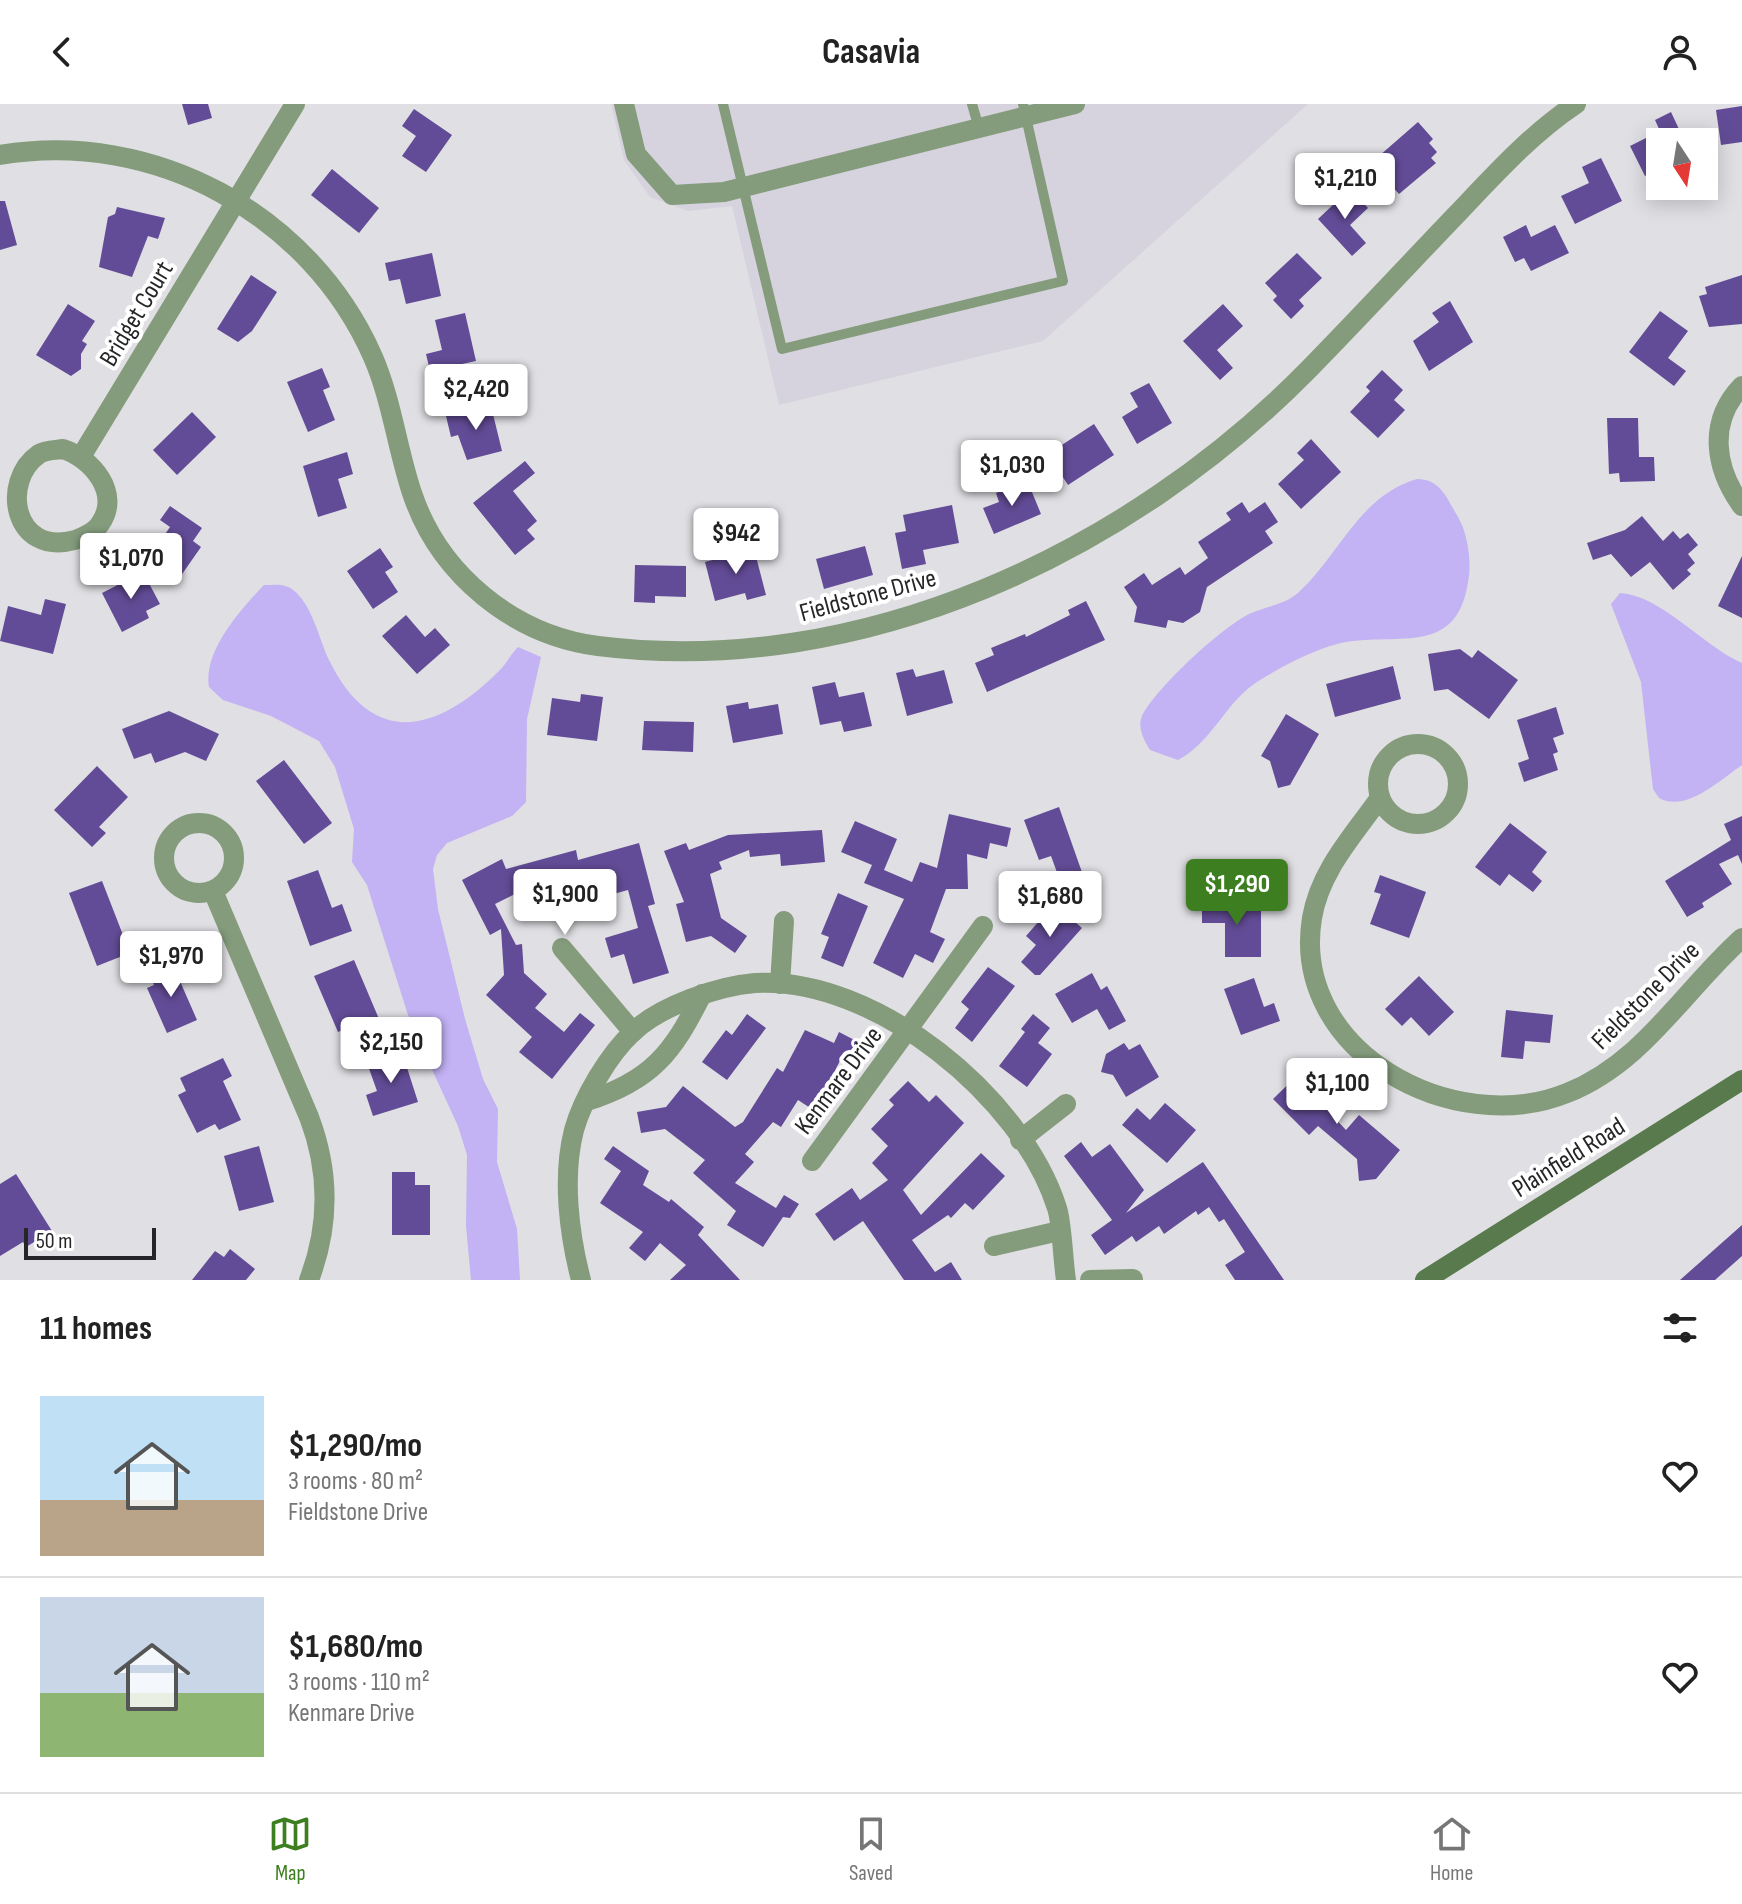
<!DOCTYPE html>
<html lang="en">
<head>
<meta charset="utf-8">
<style>
	:root { --surface:#fff; --page:#f6f6f6; --text:#222; --muted:#767676; --line:#e0e0e0; --accent:#3d7f20 }
	body { margin:0; font-family:"Sofia Sans Condensed",sans-serif; background:var(--page); color:var(--text); height:100vh; display:flex; flex-direction:column; font-size:30px; white-space:nowrap }
	* { box-sizing:border-box; margin:0 }
	p { font-size:26px; color:var(--muted) }
	.icon { flex:none; width:44px; height:44px; fill:none; stroke:currentColor; stroke-width:2; stroke-linecap:round; stroke-linejoin:round }
	.map { position:relative; height:1176px; overflow:hidden }
	.drawer { display:flex; flex-direction:column; background:var(--surface); flex:1 }
	.drawer>* { flex:none }
	.needle { width:52px; rotate:168deg }
	.tools { position:absolute; left:1646px; top:24px; display:grid; gap:16px }
	.tools a { display:grid; place-items:center; width:72px; height:72px; border-radius:0px; background:var(--surface); box-shadow:0 4px 20px #0003; font-size:40px }
	.scale { position:absolute; left:24px; bottom:20px; width:132px; box-sizing:border-box; padding-left:8px; border:4px solid #262628; border-top:0; font-size:22px; line-height:28px; white-space:nowrap; color:#262628; -webkit-text-stroke:6px #fff; paint-order:stroke }
	.price { position:absolute; translate:-50% -68px; padding:0 18px; border-radius:8px; background:#fff; color:#222; font-size:26px; line-height:52px; filter:drop-shadow(0 2px 4px #0008) }
	.price::after { content:''; position:absolute; left:50%; top:48px; width:24px; height:18px; margin-left:-12px; background:inherit; clip-path:polygon(0 0,100% 0,50% 100%) }
	.price.on { background:var(--accent); color:#fff }
	ul { padding:0; list-style:none }
	li { display:flex; align-items:center; gap:24px; height:200px; padding:0 40px }
	li+li { border-top:2px solid var(--line) }
	li span { display:grid; place-items:center; flex:none; width:224px; height:160px; border-radius:0px; color:#555 }
	li>.icon { margin-inline-start:auto }
	span .icon { width:96px; height:96px; fill:#fffc; stroke-width:1 }
	li b { font-size:34px }
	h2 { display:flex; justify-content:space-between; align-items:center; height:96px; padding:0 40px; font-size:34px }
	header { display:flex; justify-content:space-between; align-items:center; height:104px; padding:0 40px; background:var(--surface); font-size:36px; font-weight:700 }
	.menu { display:flex; justify-content:space-around; align-items:center; height:112px; border-top:2px solid var(--line); background:var(--surface); font-size:22px; color:var(--muted) }
	.menu a { display:grid; justify-items:center; gap:4px }
	.menu .on { color:var(--accent) }
	.map>svg:first-child { display:block }
</style>
</head>
<body>
<header><svg class="icon" aria-label="back" viewBox="0 0 24 24"><path d="M15 5l-7 7 7 7"/></svg>Casavia<svg class="icon" aria-label="person" viewBox="0 0 24 24"><circle cx="12" cy="8" r="4"/><path d="M4 21q1-7 8-7t8 7"/></svg></header>
<div class="map">
<svg width="1742" height="1176" viewBox="0 0 1742 1176">
	<rect width="100%" height="100%" fill="#e0dfe3"/>
	<path fill="#d6d3df" d="M611 0H1308L1043 237 779 301 732 102 688 107 650 93 624 56Z"/>
	<g fill="#c3b2f4">
		<path d="M1417 375C1441 375 1447 395 1458 413 1468 430 1472 459 1468 478 1456 556 1394 526 1337 540 1311 547 1283 562 1260 576 1226 596 1214 637 1178 656L1150 646C1144 636 1137 624 1142 612 1156 584 1221 524 1249 510 1266 502 1285 501 1299 488 1340 450 1359 392 1417 375Z"/>
		<path d="M264 481C274 481 285 479 293 486 312 500 319 535 329 556 373 646 438 628 499 567 506 560 511 550 518 543L541 553 527 615 526 698 512 712 447 739 437 751 433 765 438 805 465 915 483 975 498 1005 497 1058 517 1125 520 1176H471L466 1122 467 1051 458 1022 423 946V932L408 911 367 781 352 758 354 725 335 663 319 637 271 612 223 596 209 583C203 547 241 505 264 481Z"/>
		<path d="M1620 489C1661 491 1704 543 1742 559V661C1720 676 1686 709 1659 694L1653 685 1641 578 1611 500Z"/>
	</g>
	<g fill="#634c97">
		<path d="M182 0H208L212 14 188 21Z"/>
		<path d="M1742 2V38L1721 41 1716 6Z"/>
		<path d="M414 5 452 31 426 68 402 52 416 32 402 22Z"/>
		<path d="M1671 8 1685 38H1660V65L1645 72 1630 42 1660 27 1655 16Z"/>
		<path d="M1418 18 1433 35 1429 39 1437 48 1431 54 1436 59 1399 90 1371 59Z"/>
		<path d="M1601 54 1622 97 1575 120 1561 92 1589 79 1582 63Z"/>
		<path d="M332 65 379 104 359 129 311 91Z"/>
		<path d="M1350 85 1368 104 1350 121 1366 139 1352 152 1318 115Z"/>
		<path d="M0 97H5L17 141 0 146Z"/>
		<path d="M117 103 165 114 158 135 148 132 132 173 99 163 108 113 115 110Z"/>
		<path d="M1526 121 1531 133 1555 121 1569 149 1531 167 1524 154 1515 158 1503 133Z"/>
		<path d="M432 149 441 192 406 200 400 175 389 177 385 159Z"/>
		<path d="M1297 149 1322 174 1299 196 1304 202 1291 215 1273 196 1277 192 1265 179Z"/>
		<path d="M251 171 277 188 252 227 238 238 217 225Z"/>
		<path d="M1742 171V220L1709 223 1699 192 1707 190 1705 183Z"/>
		<path d="M1450 197 1473 238 1429 267 1413 237 1439 218 1432 209Z"/>
		<path d="M68 200 95 217 82 237 87 240 81 250V265L71 272 36 251Z"/>
		<path d="M1223 200 1243 222 1217 246 1233 264 1220 276 1183 237Z"/>
		<path d="M1660 207 1688 227 1668 254 1686 267 1674 282 1629 248Z"/>
		<path d="M465 209 476 257 430 267 426 250 442 246 435 216Z"/>
		<path d="M322 264 330 283 323 286 335 316 308 328 287 278Z"/>
		<path d="M1382 266 1403 286 1394 296 1405 306 1378 334 1350 308 1370 287 1366 283Z"/>
		<path d="M1149 279 1172 319 1137 340 1122 313 1138 303 1130 289Z"/>
		<path d="M491 302 502 347 467 356 458 331 451 333 446 312Z"/>
		<path d="M192 308 216 333 177 371 153 346Z"/>
		<path d="M1607 314H1638L1639 353H1654L1655 377 1620 378 1619 369 1609 370Z"/>
		<path d="M1094 320 1114 351 1068 381 1048 350Z"/>
		<path d="M1311 335 1341 368 1301 405 1278 380 1304 356 1297 349Z"/>
		<path d="M347 348 353 370 338 375 347 404 318 413 303 362Z"/>
		<path d="M525 357 535 369 513 387 537 417 527 426 535 435 515 451 473 399Z"/>
		<path d="M1027 376 1041 410 994 430 983 404 999 398 996 389Z"/>
		<path d="M1242 398 1249 409 1265 398 1278 418 1265 427 1273 439 1207 483 1200 508 1183 519 1168 516 1166 524 1134 518 1137 503 1124 483 1144 469 1152 481 1180 463 1185 471 1208 454 1198 438 1231 416 1226 409Z"/>
		<path d="M952 401 959 439 923 446 926 460 902 465 895 429 906 427 903 411Z"/>
		<path d="M170 402 202 424 193 437 201 443 180 473 150 452 170 423 160 416Z"/>
		<path d="M1642 412 1663 437 1673 427 1680 435 1688 429 1698 441 1688 450 1695 459 1687 466 1691 470 1673 486 1650 458 1631 473 1611 450 1593 456 1587 439 1625 426Z"/>
		<path d="M865 442 873 471 824 485 816 455Z"/>
		<path d="M380 444 393 463 385 468 398 488 373 505 347 467Z"/>
		<path d="M754 445 766 491 747 496 745 489 715 497 705 458Z"/>
		<path d="M1742 452V514L1718 502Z"/>
		<path d="M635 461 686 462V493L655 492V499L634 498Z"/>
		<path d="M143 468 160 500 146 507 149 514 122 528 102 489Z"/>
		<path d="M45 495 66 500 53 550 0 537 8 502 41 511Z"/>
		<path d="M1086 497 1105 536 987 588 975 559 994 551 991 544 1025 530 1026 533 1070 511 1068 506Z"/>
		<path d="M406 511 425 533 435 524 450 541 417 570 382 532Z"/>
		<path d="M1460 545 1472 554 1478 546 1518 576 1489 615 1448 585 1434 587 1428 550Z"/>
		<path d="M1393 562 1401 595 1335 613 1326 580Z"/>
		<path d="M913 565 916 573 944 566 953 599 907 612 896 569Z"/>
		<path d="M835 578 839 593 864 588 872 622 844 628 841 617 820 621 812 583Z"/>
		<path d="M581 590 603 593 597 637 547 631 552 594 580 598Z"/>
		<path d="M748 598 749 605 778 600 783 630 733 639 726 602Z"/>
		<path d="M1556 603 1564 630 1553 634 1558 648 1553 650 1558 666 1524 678 1518 659 1529 655 1517 616Z"/>
		<path d="M169 607 219 630 206 657 185 648 155 659 151 649 134 655 122 625Z"/>
		<path d="M1286 610 1319 630 1290 681 1278 684 1270 657 1261 652Z"/>
		<path d="M644 617 694 618 693 648 642 646Z"/>
		<path d="M284 656 332 719 304 740 256 677Z"/>
		<path d="M97 662 128 693 99 723 106 729 92 743 54 706Z"/>
		<path d="M1059 703 1084 774 1062 782 1051 752 1039 756 1024 716Z"/>
		<path d="M949 710 1011 724 1007 743 990 739 987 755 967 750 968 785H946L930 828 945 835 933 859 915 850 903 874 873 859 904 795 864 779 872 761 841 748 855 717 897 735 884 766 912 778 920 758 937 764Z"/>
		<path d="M1742 712V760L1738 751 1719 760 1732 780 1702 799 1704 803 1687 813 1665 777 1731 736 1724 720Z"/>
		<path d="M1510 719 1547 748 1532 768 1542 777 1533 788 1509 770 1500 782 1475 763Z"/>
		<path d="M822 726 825 758 781 762 780 750 750 753 749 746 719 758 722 765 710 770 721 814 747 832 735 849 711 832 686 838 676 800 684 798 664 747 686 739 689 746 728 731Z"/>
		<path d="M639 739 655 800 648 802 669 869 633 880 624 850 611 854 605 834 638 824 628 786 566 803 561 785 533 792 531 782 495 800 516 841 522 840 524 869 547 890 535 904 564 928 580 909 595 921 552 975 519 948 532 933 486 891 504 871 501 825 490 831 462 776 502 755 506 765 576 746 578 756Z"/>
		<path d="M318 766 332 804 342 800 352 827 310 842 287 777Z"/>
		<path d="M1380 771 1426 788 1409 834 1370 820 1381 790 1374 788Z"/>
		<path d="M102 777 130 849 97 862 69 789Z"/>
		<path d="M838 789 868 802 843 863 821 854 829 833 821 830Z"/>
		<path d="M1202 799 1261 800V853H1225V819H1202Z"/>
		<path d="M1054 800 1082 824 1040 871H1035L1021 858 1036 841 1026 832Z"/>
		<path d="M354 856 382 922 361 931 356 920 338 928 314 872Z"/>
		<path d="M172 859 197 916 167 929 147 884 154 881 149 869Z"/>
		<path d="M988 863 1015 882 972 938 955 924 969 905 961 898Z"/>
		<path d="M1092 869 1101 886 1107 882 1126 917 1109 926 1097 905 1072 919 1055 890Z"/>
		<path d="M1419 872 1454 908 1429 932 1411 913 1402 922 1385 905Z"/>
		<path d="M1254 874 1264 903 1274 899 1280 917 1241 931 1224 885Z"/>
		<path d="M1506 906 1553 911 1550 939 1525 937 1523 955 1501 953Z"/>
		<path d="M747 910 766 924 727 976 702 958 726 926 732 931Z"/>
		<path d="M1033 910 1050 924 1038 939 1052 950 1027 983 999 962 1025 928 1021 925Z"/>
		<path d="M805 926 834 939 839 928 866 942 857 958 843 951 824 988 832 993 821 1011 798 996 781 1023 773 1018 745 1050 754 1058 735 1079 776 1104 784 1091 799 1100 790 1114 783 1113 763 1143 727 1121 736 1107 693 1069 705 1056 665 1025 641 1029 637 1008 666 1003 683 982 735 1023 743 1018 777 964 783 968Z"/>
		<path d="M1124 939 1129 946 1140 940 1159 973 1126 993 1113 971 1101 968 1106 950Z"/>
		<path d="M402 948 418 998 373 1012 366 991 377 987 367 959Z"/>
		<path d="M223 954 232 972 223 977 241 1016 219 1026 215 1020 197 1029 178 991 186 987 180 974Z"/>
		<path d="M1308 961 1323 977 1311 989 1346 1026 1359 1011 1400 1046 1376 1075 1359 1077 1357 1055 1318 1022 1309 1031 1273 995Z"/>
		<path d="M908 977 929 998 936 991 964 1019 903 1086 921 1111 981 1049 1005 1072 973 1106 965 1099 951 1114 948 1111 912 1136 935 1168 951 1158 962 1176H904L863 1117 834 1137 815 1110 852 1084 860 1096 888 1076 872 1059 888 1042 871 1025 894 1001 889 996Z"/>
		<path d="M1165 999 1196 1026 1167 1059 1122 1021 1137 1004 1150 1016Z"/>
		<path d="M1081 1038 1092 1053 1110 1040 1144 1086 1126 1109 1203 1058 1284 1176H1235L1225 1161 1245 1148 1224 1115 1219 1118 1209 1103 1198 1111 1196 1107 1164 1130 1159 1122 1136 1138 1132 1132 1105 1151 1091 1131 1112 1116 1064 1052Z"/>
		<path d="M259 1042 274 1098 239 1107 224 1052Z"/>
		<path d="M613 1042 649 1067 643 1081 669 1098 671 1095 704 1123 698 1131 740 1176H670L686 1161 660 1139 645 1157 629 1144 643 1128 600 1099 621 1067 604 1055Z"/>
		<path d="M392 1068H415V1081H430V1131H392Z"/>
		<path d="M16 1070 52 1127 26 1143 23 1138 0 1152V1080Z"/>
		<path d="M1742 1121V1152L1715 1176H1680Z"/>
		<path d="M230 1145 255 1165 246 1176H192L215 1147 224 1153Z"/>
	</g>
	<g fill="none" stroke-linecap="round" stroke-linejoin="round">
		<g stroke="#849c7c" stroke-width="10">
			<path d="M723 0 782 245 1063 177 1023 0"/>
			<path d="M972 0 979 24"/>
		</g>
		<g stroke="#849c7c" stroke-width="20">
			<path d="M624 0 636 50 672 91 724 88 1075 0"/>
			<path d="M0 51C154 25 310 110 373 253 392 297 397 344 412 389 439 470 513 531 598 542 861 575 1129 449 1310 264 1360 213 1408 161 1457 110 1495 70 1531 30 1576 0"/>
			<path d="M1742 282C1707 318 1715 365 1742 402"/>
			<path d="M63 345C91 354 122 389 100 420 96 427 82 434 75 436 13 453 0 377 39 350 45 346 56 346 63 345Z"/>
			<path d="M82 351 295 0"/>
			<circle cx="1418" cy="680" r="40"/>
			<path d="M1379 695C1352 733 1320 767 1312 814 1290 948 1454 1035 1567 989 1643 959 1683 887 1742 834"/>
			<circle cx="199" cy="754" r="35"/>
			<path d="M213 787 309 1013C330 1068 330 1121 309 1176"/>
			<path d="M562 844 633 928"/>
			<path d="M780 880 784 817"/>
			<path d="M587 997C651 977 673 949 702 890"/>
			<path d="M1020 1036 1066 1000"/>
			<path d="M812 1057 983 822"/>
			<path d="M994 1142 1059 1127"/>
			<path d="M581 1176C569 1130 562 1073 574 1026 583 994 609 950 633 928 660 902 718 882 755 879 875 872 1022 993 1057 1104 1062 1119 1063 1157 1066 1176"/>
			<path d="M1090 1176 1133 1175"/>
		</g>
		<path stroke="#587a4c" stroke-width="20" d="M1425 1176 1742 976"/>
	</g>
	<g text-anchor="middle" dominant-baseline="central" stroke-width="8" stroke-linejoin="round" paint-order="stroke">
		<g font-size="26" fill="#262628" stroke="#fff">
			<text transform="translate(137 210) rotate(-59)">Bridget Court</text>
			<text transform="translate(868 492) rotate(-15)">Fieldstone Drive</text>
			<text transform="translate(1646 892) rotate(-45)">Fieldstone Drive</text>
			<text transform="translate(839 977) rotate(-53)">Kenmare Drive</text>
			<text transform="translate(1569 1054) rotate(-32)">Plainfield Road</text>
		</g>
	</g>
</svg>
<div class="tools">
<a><svg class="needle" viewBox="-14 -14 28 28"><path d="M0-13l5 13h-10z" fill="#e53935"/><path d="M0 13l5-13h-10z" fill="#767676"/></svg></a>
</div>
<div class="scale">50 m</div>
<b class="price" style="left:1345px;top:117px">$1,210</b>
<b class="price" style="left:476px;top:328px">$2,420</b>
<b class="price" style="left:1012px;top:404px">$1,030</b>
<b class="price" style="left:736px;top:472px">$942</b>
<b class="price" style="left:131px;top:497px">$1,070</b>
<b class="price on" style="left:1237px;top:823px">$1,290</b>
<b class="price" style="left:565px;top:833px">$1,900</b>
<b class="price" style="left:1050px;top:835px">$1,680</b>
<b class="price" style="left:171px;top:895px">$1,970</b>
<b class="price" style="left:391px;top:981px">$2,150</b>
<b class="price" style="left:1337px;top:1022px">$1,100</b>
</div>
<section class="drawer">
<h2>11 homes<svg class="icon" aria-label="filters" viewBox="0 0 24 24"><path d="M4 7h16M4 17h16"/><circle cx="9" cy="7" r="2"/><circle cx="15" cy="17" r="2"/></svg></h2>
<ul>
<li><span style="background:linear-gradient(#bfe0f5 65%,#b9a48a 0)"><svg class="icon" aria-label="home" viewBox="0 0 24 24"><path d="M3 11l9-7 9 7M6 9v11h12V9"/></svg></span><div><b>$1,290/mo</b><p>3 rooms · 80 m²</p><p>Fieldstone Drive</p></div><svg class="icon" aria-label="heart" viewBox="0 0 24 24"><path d="M12 20l-8-8c-3-5 5-10 8-4 3-6 11-1 8 4z"/></svg></li>
<li><span style="background:linear-gradient(#c9d6e8 60%,#8fb573 0)"><svg class="icon" aria-label="home" viewBox="0 0 24 24"><path d="M3 11l9-7 9 7M6 9v11h12V9"/></svg></span><div><b>$1,680/mo</b><p>3 rooms · 110 m²</p><p>Kenmare Drive</p></div><svg class="icon" aria-label="heart" viewBox="0 0 24 24"><path d="M12 20l-8-8c-3-5 5-10 8-4 3-6 11-1 8 4z"/></svg></li>
</ul>
</section>
<nav class="menu">
<a class="on"><svg class="icon" aria-label="map" viewBox="0 0 24 24"><path d="M3 6l6-2 6 2 6-2v14l-6 2-6-2-6 2zM9 4v14M15 6v14"/></svg>Map</a>
<a><svg class="icon" aria-label="saved" viewBox="0 0 24 24"><path d="M7 4h10v16l-5-4-5 4z"/></svg>Saved</a>
<a><svg class="icon" aria-label="home" viewBox="0 0 24 24"><path d="M3 11l9-7 9 7M6 9v11h12V9"/></svg>Home</a>
</nav>
</body>
</html>
